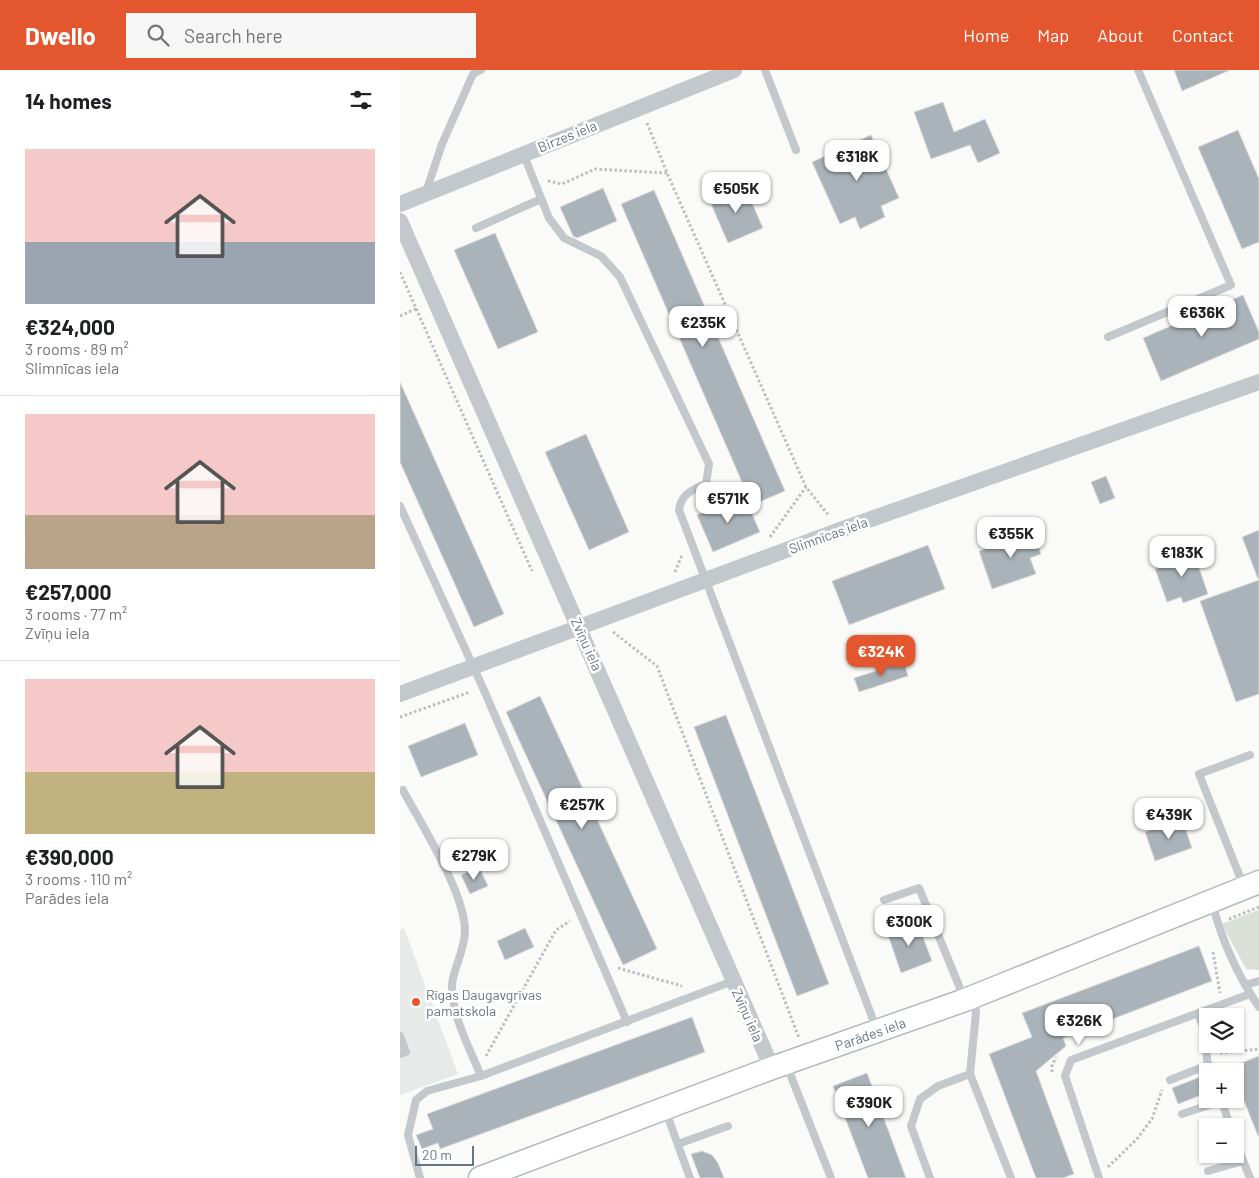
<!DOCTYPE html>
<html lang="en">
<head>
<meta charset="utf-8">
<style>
	:root { --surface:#fff; --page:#f6f6f6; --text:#202124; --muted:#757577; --line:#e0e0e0; --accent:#e4572e }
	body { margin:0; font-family:Barlow,sans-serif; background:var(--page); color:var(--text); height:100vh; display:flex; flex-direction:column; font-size:19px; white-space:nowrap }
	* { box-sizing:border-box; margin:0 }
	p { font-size:16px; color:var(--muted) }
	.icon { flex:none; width:28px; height:28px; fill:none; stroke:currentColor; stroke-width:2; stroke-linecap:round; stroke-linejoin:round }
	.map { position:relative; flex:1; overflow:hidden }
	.panel { display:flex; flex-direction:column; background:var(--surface); width:400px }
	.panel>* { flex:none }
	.tools { position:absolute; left:799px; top:938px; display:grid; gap:10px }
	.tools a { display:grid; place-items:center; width:45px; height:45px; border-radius:0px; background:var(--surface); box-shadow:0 1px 4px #0004; font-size:25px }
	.scale { position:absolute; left:15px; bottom:12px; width:59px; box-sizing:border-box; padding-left:5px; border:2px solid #657683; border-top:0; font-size:14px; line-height:18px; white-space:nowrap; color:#657683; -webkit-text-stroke:4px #fff; paint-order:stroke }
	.price { position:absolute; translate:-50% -42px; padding:0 11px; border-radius:10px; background:#fff; color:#222; font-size:16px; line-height:32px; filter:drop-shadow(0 1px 2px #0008) }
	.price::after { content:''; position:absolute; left:50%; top:30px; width:15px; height:11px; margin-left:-8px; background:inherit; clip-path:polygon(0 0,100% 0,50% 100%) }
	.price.current { background:var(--accent); color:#fff }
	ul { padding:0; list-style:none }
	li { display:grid; align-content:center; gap:10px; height:265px; padding:0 25px }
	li+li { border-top:1px solid var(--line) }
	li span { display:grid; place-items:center; height:155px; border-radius:0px; color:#555 }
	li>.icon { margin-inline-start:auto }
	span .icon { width:90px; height:90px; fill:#fffc; stroke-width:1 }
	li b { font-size:21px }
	h2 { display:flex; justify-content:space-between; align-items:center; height:60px; padding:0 25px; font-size:21px }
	header { display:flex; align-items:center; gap:30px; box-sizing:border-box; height:70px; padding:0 25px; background:var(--accent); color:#fff }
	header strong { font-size:24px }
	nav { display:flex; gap:28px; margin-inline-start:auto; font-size:18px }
	.search { width:350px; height:45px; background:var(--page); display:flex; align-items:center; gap:12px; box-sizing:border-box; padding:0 18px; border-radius:0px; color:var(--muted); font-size:19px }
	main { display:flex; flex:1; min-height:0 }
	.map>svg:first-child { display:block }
</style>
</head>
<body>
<header>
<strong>Dwello</strong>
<div class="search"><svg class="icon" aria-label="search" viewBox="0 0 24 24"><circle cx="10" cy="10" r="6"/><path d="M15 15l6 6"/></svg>Search here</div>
<nav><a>Home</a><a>Map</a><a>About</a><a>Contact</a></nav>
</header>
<main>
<section class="panel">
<h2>14 homes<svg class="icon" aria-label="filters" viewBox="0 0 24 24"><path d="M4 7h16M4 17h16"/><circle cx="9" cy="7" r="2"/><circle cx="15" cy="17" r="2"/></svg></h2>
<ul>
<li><span style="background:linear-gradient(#f6c9c9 60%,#9aa5b1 0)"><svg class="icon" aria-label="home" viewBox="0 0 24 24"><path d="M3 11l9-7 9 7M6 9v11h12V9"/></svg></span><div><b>€324,000</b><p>3 rooms · 89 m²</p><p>Slimnīcas iela</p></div></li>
<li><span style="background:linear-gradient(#f6c9c9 65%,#b9a48a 0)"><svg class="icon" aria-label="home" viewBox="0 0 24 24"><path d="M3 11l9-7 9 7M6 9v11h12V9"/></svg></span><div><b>€257,000</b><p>3 rooms · 77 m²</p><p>Zvīņu iela</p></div></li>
<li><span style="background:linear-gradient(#f6c9c9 60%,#c2b280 0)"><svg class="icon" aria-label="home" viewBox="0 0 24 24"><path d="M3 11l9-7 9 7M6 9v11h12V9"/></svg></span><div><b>€390,000</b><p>3 rooms · 110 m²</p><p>Parādes iela</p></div></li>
</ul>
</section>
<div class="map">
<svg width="859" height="1108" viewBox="0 0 859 1108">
	<rect width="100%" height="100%" fill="#fafaf8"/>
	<path fill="#e8e9e9" d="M4 858 58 1004 0 1025V860Z"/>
	<path fill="#dadfd7" d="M859 840V900H857L846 899 822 854Z"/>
	<g fill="#aab3b9" stroke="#dcdcda">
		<path d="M774 0H830L782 21Z"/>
		<path d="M543 32 554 62 585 49 600 83 578 93 570 75 531 89 514 42Z"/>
		<path d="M838 60 859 109V172L842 179 798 77Z"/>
		<path d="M471 65 499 128 481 136 485 147 460 159 455 147 440 154 412 92Z"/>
		<path d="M344 115 363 158 328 173 309 129Z"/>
		<path d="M203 118 217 151 177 168 173 166 160 137Z"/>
		<path d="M254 120 385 421 352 435 221 134Z"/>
		<path d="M95 163 138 262 98 279 54 180Z"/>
		<path d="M843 225 859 262V269L761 311 743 268Z"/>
		<path d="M0 312 104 544 74 557 0 392Z"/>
		<path d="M186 364 229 462 189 480 145 382Z"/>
		<path d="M706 406 715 428 700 434 691 412Z"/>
		<path d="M344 425 360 462 313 482 297 445Z"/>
		<path d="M633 460 641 484 630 488 636 504 592 519 579 481 601 474 600 471Z"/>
		<path d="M859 460V508L858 509 842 467Z"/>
		<path d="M528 475 545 519 449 555 432 511Z"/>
		<path d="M793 480 808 524 783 533 781 527 767 532 755 499 764 496 762 491Z"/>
		<path d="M859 510V624L836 632 800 531Z"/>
		<path d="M504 592 508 606 459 622 454 608Z"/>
		<path d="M140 626 257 879 223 895 106 642Z"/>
		<path d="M326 645 429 914 397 926 294 657Z"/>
		<path d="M65 653 78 685 21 707 8 676Z"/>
		<path d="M782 749 792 778 755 791 745 762Z"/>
		<path d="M79 797 88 816 70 824 61 805Z"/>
		<path d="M517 851 532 891 501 903 487 862Z"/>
		<path d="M125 858 134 877 105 890 97 871Z"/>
		<path d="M799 876 812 911 663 968 666 976 636 1001 674 1104 663 1108H636L589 984 632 967 622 943Z"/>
		<path d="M292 947 305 982 40 1079 38 1073 22 1079 16 1065 33 1059 27 1044Z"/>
		<path d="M859 986V1066H858L839 1018 835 1020V1001L831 997Z"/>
		<path d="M467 1003 506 1108H468L433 1016Z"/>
		<path d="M800 1007 807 1023 778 1034 772 1018Z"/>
		<path d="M302 1081 312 1085 318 1093 324 1108H300L291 1084Z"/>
	</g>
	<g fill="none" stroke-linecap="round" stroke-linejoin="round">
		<defs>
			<g id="secondary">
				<path id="s1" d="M80 1108 372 998 565 930 859 812"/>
			</g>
		</defs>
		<use href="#secondary" stroke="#b3babf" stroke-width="25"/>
		<g stroke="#bbbfc2" stroke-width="3" stroke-dasharray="2.5 2.5" stroke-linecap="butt">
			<path d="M247 53 267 103 406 417 429 446"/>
			<path d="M148 111 162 114 195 99 267 103"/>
			<path d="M0 202 132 501"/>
			<path d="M0 246 18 238"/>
			<path d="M370 467 406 417"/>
			<path d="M275 502 282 485"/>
			<path d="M213 562 257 596 399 968"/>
			<path d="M0 647 70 622"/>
			<path d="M829 849 859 837"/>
			<path d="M813 882 820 923"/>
			<path d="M218 898 282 916"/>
			<path d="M820 983 859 979"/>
			<path d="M86 986 156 860 170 851"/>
			<path d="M652 1002V996L656 987"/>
			<path d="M708 1097 737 1069 752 1049 762 1020"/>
		</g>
		<g stroke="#c3c8cc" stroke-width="8">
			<path d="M365 0 396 80"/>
			<path d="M123 83 149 148 164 168 201 186 220 207 309 394 306 414C292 420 281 424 279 440L477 960"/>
			<path d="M26 122 42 74 73 4 81 0"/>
			<path d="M76 158 141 129"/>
			<path d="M708 267 831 215 738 0"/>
			<path d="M0 436 83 618 227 952"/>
			<path d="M3 720C22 756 64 821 65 860 65 877 57 892 53 908 47 937 70 979 81 1006"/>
			<path d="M844 817 799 704 850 685"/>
			<path d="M484 830 519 818 564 928"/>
			<path d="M812 832C821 868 838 906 859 937"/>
			<path d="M845 915 859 911"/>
			<path d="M573 929 576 942 570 1004 611 1108"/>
			<path d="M798 943 806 964 807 990 811 1001"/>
			<path d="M0 966 6 982 0 984"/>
			<path d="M387 996 431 1108"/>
			<path d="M770 1010 808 995"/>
			<path d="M821 1029 830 1056"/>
			<path d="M265 1039 290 1108"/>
			<path d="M782 1044 821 1031"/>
			<path d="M835 1070 850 1108"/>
			<path d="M278 1074 328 1056"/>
			<path d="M808 1101 843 1091"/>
			<path d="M20 1108 8 1065 16 1030 27 1021 81 1006 333 911"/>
			<path d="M530 1108 511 1056 520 1029 538 1016 570 1004"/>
			<path d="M699 1108 665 1006 671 990 850 924"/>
		</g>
		<g stroke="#c3c8cc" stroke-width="16">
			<path d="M0 134 334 0"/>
			<path d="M0 151 372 998"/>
			<path d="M0 624 440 460 859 312"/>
		</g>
		<use href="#secondary" stroke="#fff" stroke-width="22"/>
	</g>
	<circle fill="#e4572e" stroke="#fff" stroke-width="2" cx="16" cy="932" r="5"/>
	<g text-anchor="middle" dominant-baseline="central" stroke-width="5" stroke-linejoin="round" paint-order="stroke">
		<g font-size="14" fill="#657683" stroke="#fff">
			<text transform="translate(167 66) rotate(-22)">Birzes iela</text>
			<text transform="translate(428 465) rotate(-20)">Slimnīcas iela</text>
			<text transform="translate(187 574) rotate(66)">Zvīņu iela</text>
			<text transform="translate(348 945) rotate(66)">Zvīņu iela</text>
			<text stroke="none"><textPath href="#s1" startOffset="416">Parādes iela</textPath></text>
		</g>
		<g font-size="14" fill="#657683" stroke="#fff" text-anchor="start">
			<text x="26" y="924">Rīgas Daugavgrīvas<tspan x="26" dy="16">pamatskola</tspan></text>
		</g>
	</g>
</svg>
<div class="tools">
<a><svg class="icon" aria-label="layers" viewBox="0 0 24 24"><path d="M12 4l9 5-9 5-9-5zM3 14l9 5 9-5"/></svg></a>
<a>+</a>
<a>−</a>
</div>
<div class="scale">20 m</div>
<b class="price" style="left:457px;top:112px">€318K</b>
<b class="price" style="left:336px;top:144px">€505K</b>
<b class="price" style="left:802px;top:268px">€636K</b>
<b class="price" style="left:303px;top:278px">€235K</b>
<b class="price" style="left:328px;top:454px">€571K</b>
<b class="price" style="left:611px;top:489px">€355K</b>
<b class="price" style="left:782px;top:508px">€183K</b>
<b class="price current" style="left:481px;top:607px">€324K</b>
<b class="price" style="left:182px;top:760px">€257K</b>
<b class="price" style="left:769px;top:770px">€439K</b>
<b class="price" style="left:74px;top:811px">€279K</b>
<b class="price" style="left:509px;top:877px">€300K</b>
<b class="price" style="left:679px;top:976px">€326K</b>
<b class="price" style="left:469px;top:1058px">€390K</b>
</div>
</main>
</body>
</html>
